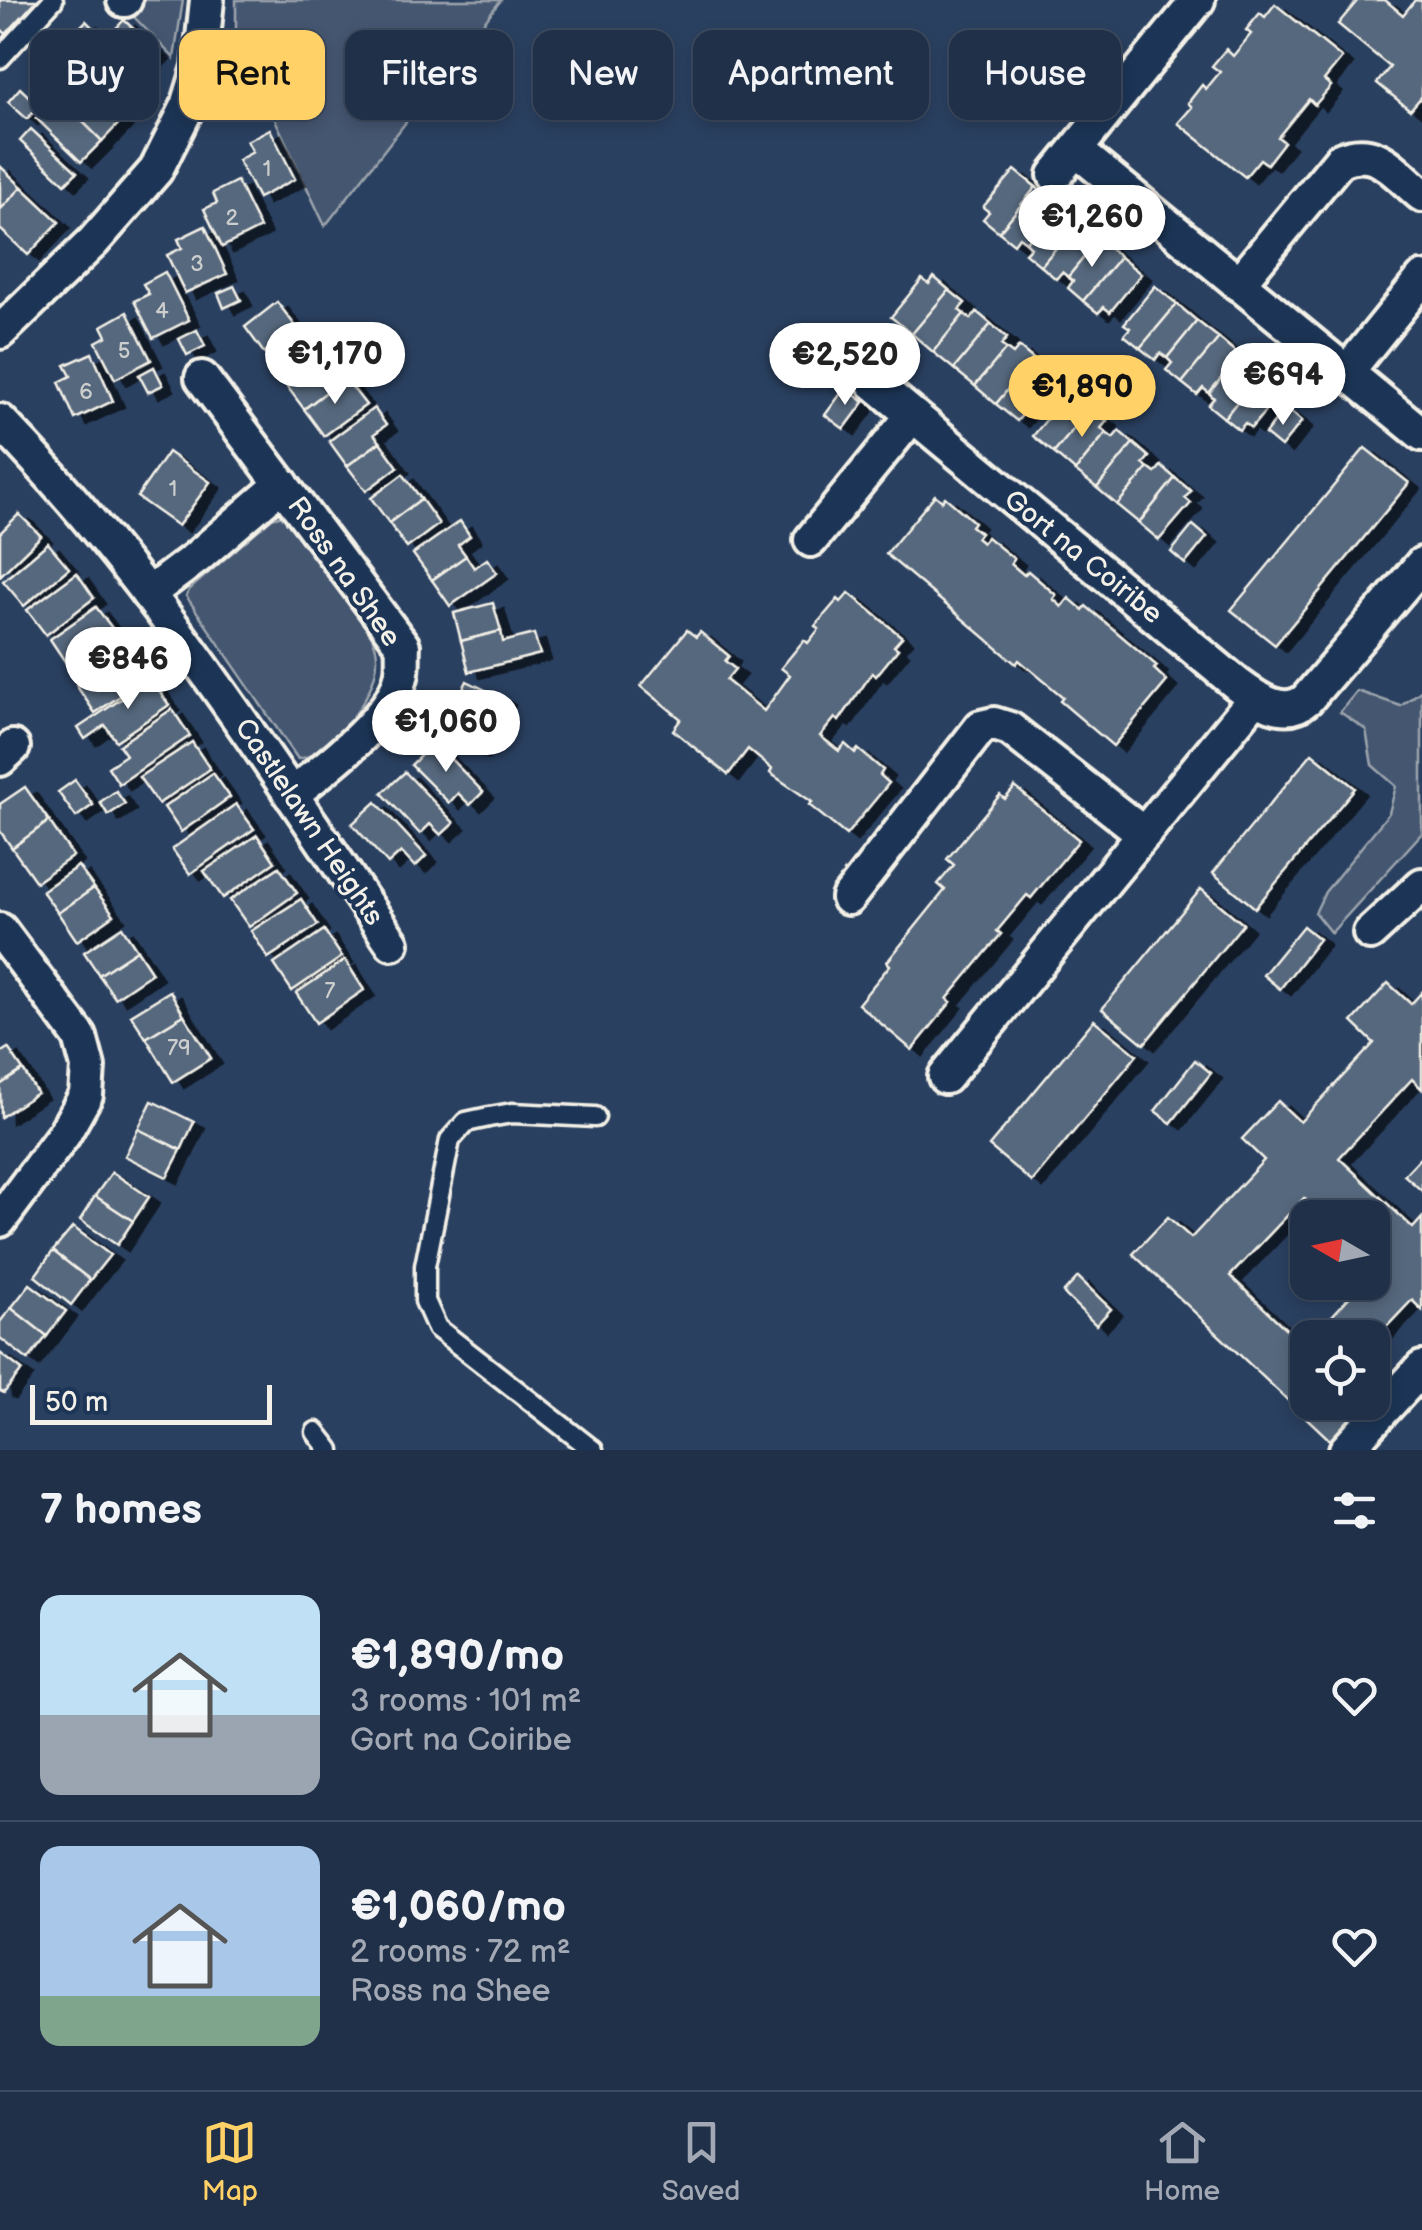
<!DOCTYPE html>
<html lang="en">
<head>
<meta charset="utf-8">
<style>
	:root { --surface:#203048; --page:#2d3c52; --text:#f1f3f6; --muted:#a2a9b4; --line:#3d4b60; --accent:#ffd166 }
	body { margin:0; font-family:"Balsamiq Sans",sans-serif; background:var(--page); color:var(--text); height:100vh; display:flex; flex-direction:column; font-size:38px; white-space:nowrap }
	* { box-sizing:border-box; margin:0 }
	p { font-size:32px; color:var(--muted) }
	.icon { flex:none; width:55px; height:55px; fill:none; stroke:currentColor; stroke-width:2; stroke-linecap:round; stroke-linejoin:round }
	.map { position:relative; height:1450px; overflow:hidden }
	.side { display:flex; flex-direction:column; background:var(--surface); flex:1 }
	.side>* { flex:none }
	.top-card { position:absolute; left:30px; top:30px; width:1362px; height:90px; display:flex; gap:20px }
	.needle { width:65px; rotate:279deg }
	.buttons { position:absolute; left:1290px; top:1200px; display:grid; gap:20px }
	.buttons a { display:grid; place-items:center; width:100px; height:100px; border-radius:20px; background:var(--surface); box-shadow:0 5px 15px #0003,0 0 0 2px var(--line); font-size:50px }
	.scale { position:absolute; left:30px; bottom:25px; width:242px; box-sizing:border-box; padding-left:10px; border:5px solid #f4f1e8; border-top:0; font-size:28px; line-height:35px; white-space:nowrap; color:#f4f1e8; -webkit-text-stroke:8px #1d3557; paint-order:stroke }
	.price { position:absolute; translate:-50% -85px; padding:0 22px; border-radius:35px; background:#fff; color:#222; font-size:32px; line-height:65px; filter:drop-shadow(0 2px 5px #0008) }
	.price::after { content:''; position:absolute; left:50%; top:60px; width:30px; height:22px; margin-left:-15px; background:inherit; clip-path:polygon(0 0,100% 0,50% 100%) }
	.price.selected { background:var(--accent); color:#111 }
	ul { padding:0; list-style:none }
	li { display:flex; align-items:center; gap:30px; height:250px; padding:0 40px }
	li+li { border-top:2px solid var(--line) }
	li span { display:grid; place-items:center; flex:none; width:280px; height:200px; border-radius:20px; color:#555 }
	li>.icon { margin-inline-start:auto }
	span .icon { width:120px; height:120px; fill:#fffc; stroke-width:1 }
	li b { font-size:42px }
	h2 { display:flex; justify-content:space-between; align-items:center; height:120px; padding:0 40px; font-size:42px }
	.chip { padding:0 35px; border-radius:20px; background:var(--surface); box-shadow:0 5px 15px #0003,0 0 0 2px var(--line); font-size:35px; line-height:90px }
	.chip.selected { background:var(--accent); color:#111 }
	.tab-bar { display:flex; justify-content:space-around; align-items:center; height:140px; border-top:2px solid var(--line); background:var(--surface); font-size:28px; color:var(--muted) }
	.tab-bar a { display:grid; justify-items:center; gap:5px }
	.tab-bar .selected { color:var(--accent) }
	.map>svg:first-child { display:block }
</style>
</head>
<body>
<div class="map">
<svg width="1422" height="1450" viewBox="0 0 1422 1450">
	<defs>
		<filter id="shadow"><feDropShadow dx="11" dy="6" stdDeviation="0" flood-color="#0009"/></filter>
	</defs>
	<rect width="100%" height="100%" fill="#2a4060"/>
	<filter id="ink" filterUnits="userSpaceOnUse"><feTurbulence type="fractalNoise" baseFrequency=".01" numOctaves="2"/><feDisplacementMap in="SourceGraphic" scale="20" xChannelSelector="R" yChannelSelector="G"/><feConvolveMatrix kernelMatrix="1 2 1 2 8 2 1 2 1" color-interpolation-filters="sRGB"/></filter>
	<g filter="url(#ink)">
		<g fill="#445771" stroke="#9ca4ac" stroke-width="2.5">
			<path d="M142 0H183L174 58 134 17 143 6Z"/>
			<path d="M236 0H501L325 226 236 36Z"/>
			<path d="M286 514C307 543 377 624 377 656 378 676 367 697 356 713 341 735 324 754 298 759L186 596 190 589 272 518Z"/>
			<path d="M1422 690V833L1331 933 1315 913 1325 892 1389 813 1396 786 1372 765 1366 730 1340 712 1357 691 1401 706Z"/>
		</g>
		<g fill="#56677d" stroke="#f4f1e8" stroke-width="2.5" filter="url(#shadow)">
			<path d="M0 0H37L6 34 0 28Z"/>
			<path d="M1358 0H1385L1403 15 1415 0 1422 1V96L1410 110 1377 83 1390 67 1338 24Z"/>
			<path d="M1275 4 1342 58 1324 80 1331 86 1315 105 1309 99 1278 137 1284 142 1267 164 1260 159 1245 177 1178 123 1192 107 1188 103 1202 85 1206 89 1220 72 1212 66 1226 49 1233 56 1251 34 1246 30 1260 13 1265 17Z"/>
			<path d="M124 20 159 53 137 75 103 42Z"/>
			<path d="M86 21 98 33 86 45 74 33Z"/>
			<path d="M103 42 137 75 116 98 81 65Z"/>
			<path d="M89 86 123 119 102 141 68 107Z"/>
			<path d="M20 88 39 106 27 119 8 102Z"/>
			<path d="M50 105 60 115 68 107 102 141 81 162 36 118Z"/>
			<path d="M31 129 77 172 65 184 20 141Z"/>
			<path d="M270 129 295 179 258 198 238 160 253 152 247 141Z"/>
			<path d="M0 166 22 187 0 210Z"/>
			<path d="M1015 170 1036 187 999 232 983 219 989 212 983 207Z"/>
			<path d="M237 181 260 228 222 247 204 209 217 203 213 193Z"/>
			<path d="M22 187 59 222 28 255 0 229V210Z"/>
			<path d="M1036 187 1057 205 1026 242 1019 237 1014 244 999 232Z"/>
			<path d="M1057 205 1078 222 1041 266 1025 253 1031 247 1026 242Z"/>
			<path d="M1078 222 1099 239 1068 277 1062 272 1056 279 1041 266Z"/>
			<path d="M205 226 227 274 185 293 167 255 182 248 178 239Z"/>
			<path d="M1099 239 1120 257 1083 301 1068 288 1073 281 1068 277Z"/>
			<path d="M1120 257 1141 274 1110 312 1104 307 1098 313 1083 301Z"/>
			<path d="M165 272 189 320 153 338 134 301 149 294 143 284Z"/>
			<path d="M934 277 949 290 912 334 891 317 922 279 929 284Z"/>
			<path d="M234 286 241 300 224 308 218 293Z"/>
			<path d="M1155 286 1177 304 1140 348 1124 335 1130 328 1124 324Z"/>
			<path d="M949 290 965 303 959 310 964 314 933 352 912 334Z"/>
			<path d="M277 302 297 328 264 353 245 327Z"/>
			<path d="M1177 304 1197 321 1167 358 1160 353 1155 360 1140 348Z"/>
			<path d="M127 312 151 360 115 379 96 342 107 336 102 326Z"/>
			<path d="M977 312 991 324 954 369 933 352 964 314 971 319Z"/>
			<path d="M1197 321 1219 338 1182 383 1166 370 1172 363 1167 358Z"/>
			<path d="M991 324 1007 338 1001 345 1006 349 975 386 954 369Z"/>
			<path d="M297 328 316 354 284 378 264 353Z"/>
			<path d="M197 330 205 346 187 355 179 339Z"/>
			<path d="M1219 338 1240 356 1209 393 1203 388 1197 395 1182 383Z"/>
			<path d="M1019 347 1033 359 996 404 975 386 1006 349 1013 354Z"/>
			<path d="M333 350 347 368 332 378 337 384 304 409 286 385Z"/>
			<path d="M92 353 113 401 75 419 59 382 71 376 65 365Z"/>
			<path d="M1240 356 1261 373 1224 418 1208 405 1214 398 1209 393Z"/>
			<path d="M1033 359 1049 373 1043 380 1049 384 1017 421 996 404Z"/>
			<path d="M154 367 163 385 148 392 139 375Z"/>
			<path d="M1261 373 1282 391 1251 428 1245 423 1239 430 1224 418Z"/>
			<path d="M345 378 366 405 324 436 304 409Z"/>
			<path d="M845 388 864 402 844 429 825 415Z"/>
			<path d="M1077 396 1091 408 1054 453 1033 436 1064 398 1071 403Z"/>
			<path d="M374 408 386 425 374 434 380 442 347 466 329 441Z"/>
			<path d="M1091 408 1107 421 1101 428 1106 433 1075 471 1054 453Z"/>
			<path d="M1286 408 1302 421 1281 447 1265 434Z"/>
			<path d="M1119 431 1133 443 1097 488 1075 471 1106 433 1113 438Z"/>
			<path d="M380 442 398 467 366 491 347 466Z"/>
			<path d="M1133 443 1149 457 1143 464 1148 468 1117 505 1097 488Z"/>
			<path d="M1365 448 1409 483 1275 645 1231 610Z"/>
			<path d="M168 452 210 482 178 526 137 497Z"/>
			<path d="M1161 466 1175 478 1139 523 1117 505 1148 468 1155 473Z"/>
			<path d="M403 474 421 499 389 523 371 498Z"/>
			<path d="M1175 478 1191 491 1185 498 1191 503 1159 540 1139 523Z"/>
			<path d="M935 495 942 501 945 497 974 522 971 526 980 533 976 538 982 543 987 537 1014 559 1011 564 1024 575 1028 571 1056 595 1053 599 1062 607 1069 598 1083 610 1086 606 1157 666 1154 669 1167 681 1113 746 1060 701 1063 697 1019 660 1016 664 886 554Z"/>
			<path d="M421 499 439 524 407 548 389 523Z"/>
			<path d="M19 514 41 536 0 576V533Z"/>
			<path d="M460 521 470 536 458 545 466 556 432 580 413 554Z"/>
			<path d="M1193 525 1207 537 1185 564 1171 552Z"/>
			<path d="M48 543 69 568 24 606 3 581Z"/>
			<path d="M466 556 474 568 487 559 497 573 450 606 432 580Z"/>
			<path d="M77 573 94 598 46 635 27 610Z"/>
			<path d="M849 593 902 637 894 646 898 649 876 676 872 673 839 721 835 718 820 736 839 751 845 744 855 753 858 749 883 770 880 775 889 783 846 835 809 805 812 802 770 773 772 769 748 749 728 775 673 730 681 719 641 686 687 630 696 637 700 632 729 656 725 661 735 669 726 680 764 711 790 675 781 668 804 640 808 643 819 629 815 626 838 599 841 602Z"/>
			<path d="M493 603 501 631 461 641 454 613Z"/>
			<path d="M96 607 115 632 68 666 50 639Z"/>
			<path d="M501 631 503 642 534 634 540 654 469 672 461 641Z"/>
			<path d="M130 649 148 677 95 713 76 685Z"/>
			<path d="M151 679 169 705 116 741 105 725 85 739 78 728Z"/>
			<path d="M467 681 504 699 491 726 454 708Z"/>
			<path d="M454 708 491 726 478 753 441 736Z"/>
			<path d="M172 709 190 736 119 784 108 767 126 755 119 745Z"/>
			<path d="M192 742 210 769 158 804 139 777Z"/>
			<path d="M434 742 483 792 470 805 458 793 449 803 411 765Z"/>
			<path d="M1312 753 1355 788 1255 908 1213 873Z"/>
			<path d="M405 772 454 823 441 835 430 824 420 834 382 793Z"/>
			<path d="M213 773 230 797 181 832 164 807Z"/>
			<path d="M75 780 93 805 76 817 58 792Z"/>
			<path d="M25 787 49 821 12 848 0 831V804Z"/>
			<path d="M1015 787 1079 840 1031 898 1027 895 997 931 1001 934 947 999 951 1002 912 1050 858 1004 890 965 887 962 945 890 938 884 954 865 947 859 1000 795 1005 799Z"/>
			<path d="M116 791 125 804 108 815 100 802Z"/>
			<path d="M376 802 426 856 415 867 401 852 388 864 352 824Z"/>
			<path d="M236 804 254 829 190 874 172 849Z"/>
			<path d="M49 821 73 856 36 882 12 848Z"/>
			<path d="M257 835 275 862 223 898 204 871Z"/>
			<path d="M78 866 94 888 58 913 42 891Z"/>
			<path d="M279 867 297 893 249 927 230 900Z"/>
			<path d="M94 888 114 915 77 941 58 913Z"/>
			<path d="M1201 889 1243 924 1144 1044 1102 1009Z"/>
			<path d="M301 899 318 925 268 958 251 931Z"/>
			<path d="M1303 926 1319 939 1280 989 1263 975Z"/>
			<path d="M122 927 137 950 99 975 84 952Z"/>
			<path d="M324 930 342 957 292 991 274 964Z"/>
			<path d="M137 950 152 973 115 998 99 975Z"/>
			<path d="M345 960 364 990 316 1023 296 993Z"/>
			<path d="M1388 983 1411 1004 1422 992V1089L1412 1079 1339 1158 1413 1228 1422 1218V1310L1412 1300 1372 1342V1338H1312L1363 1282H1372V1272L1377 1267 1372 1262V1218H1325L1304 1198 1230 1276 1304 1346 1308 1342V1402L1367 1405 1332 1442 1133 1254 1168 1217 1191 1238 1264 1160 1242 1139 1278 1101 1300 1122 1374 1043 1352 1022Z"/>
			<path d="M170 991 184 1015 146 1038 131 1015Z"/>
			<path d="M184 1015 211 1058 173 1082 146 1038Z"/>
			<path d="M1094 1020 1137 1055 1032 1182 989 1146Z"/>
			<path d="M8 1048 23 1070 0 1085V1053Z"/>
			<path d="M1195 1060 1211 1073 1171 1123 1155 1111Z"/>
			<path d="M23 1070 37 1093 1 1117 0 1085Z"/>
			<path d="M152 1101 194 1122 181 1150 138 1129Z"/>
			<path d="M138 1129 181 1150 167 1177 125 1156Z"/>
			<path d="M1422 1156V1191L1404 1175Z"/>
			<path d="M112 1172 149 1197 133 1221 95 1196Z"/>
			<path d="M95 1196 133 1221 117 1245 80 1220Z"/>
			<path d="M73 1227 110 1255 90 1280 53 1251Z"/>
			<path d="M53 1251 90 1280 71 1305 35 1276Z"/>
			<path d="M1078 1277 1111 1309 1096 1325 1063 1293Z"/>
			<path d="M30 1284 66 1311 47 1336 11 1308Z"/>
			<path d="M11 1308 47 1336 28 1360 0 1338V1322Z"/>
			<path d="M0 1353 22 1370 4 1393 0 1391Z"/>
		</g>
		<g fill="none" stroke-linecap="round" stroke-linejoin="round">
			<defs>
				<g id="service">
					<path d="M0 58 53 0"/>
					<path d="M316 1432 330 1450"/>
					<path d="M593 1450 437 1328 425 1301V1266L450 1140 466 1122 489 1117 512 1113 595 1117"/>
				</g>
				<g id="minor">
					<path d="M124 0H125"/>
					<path d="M1076 150 1422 434"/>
					<path d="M1055 175 1198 0"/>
					<path d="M1238 284 1340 160C1377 144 1394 172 1422 195"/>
					<path d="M0 332 93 242 156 170 188 106 200 67 207 0"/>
					<path d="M1346 373 1422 279"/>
					<path d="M202 378 403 646C402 655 404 667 401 677 391 720 325 768 291 795"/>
					<path d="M874 383 1237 684C1257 699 1285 719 1307 699L1422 564"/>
					<path d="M0 421C152 577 269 763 392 943"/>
					<path d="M811 540 912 416"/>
					<path d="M148 594 196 558 282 484"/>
					<path d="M0 759 13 747"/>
					<path d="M848 898 981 727 994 724 1010 729 1144 834"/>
					<path d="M0 930 80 1037 88 1067 86 1095 64 1134 0 1220"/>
					<path d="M1370 933 1422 885"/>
					<path d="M945 1077 1255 698"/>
					<path d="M1346 1450 1422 1368"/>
				</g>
			</defs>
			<use href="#service" stroke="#f4f1e8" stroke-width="25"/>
			<use href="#minor" stroke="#f4f1e8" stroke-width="40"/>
			<use href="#service" stroke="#1d3557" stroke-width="18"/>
			<use href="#minor" stroke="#1d3557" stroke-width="32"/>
		</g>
	</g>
	<g text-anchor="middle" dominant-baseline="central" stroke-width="8" stroke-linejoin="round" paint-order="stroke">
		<g font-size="22" fill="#cccecd">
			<text x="267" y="169">1</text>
			<text x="232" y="218">2</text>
			<text x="197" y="264">3</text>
			<text x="162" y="311">4</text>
			<text x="124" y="351">5</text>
			<text x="86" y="392">6</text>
			<text x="173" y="489">1</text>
			<text x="330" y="991">7</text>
			<text x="179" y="1048">79</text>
		</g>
		<g font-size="28" fill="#f4f1e8" stroke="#1d3557">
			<text transform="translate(1083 557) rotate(39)">Gort na Coiribe</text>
			<text transform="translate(344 572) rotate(55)">Ross na Shee</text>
			<text transform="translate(309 822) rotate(56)">Castlelawn Heights</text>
		</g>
	</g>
</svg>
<div class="buttons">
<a><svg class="needle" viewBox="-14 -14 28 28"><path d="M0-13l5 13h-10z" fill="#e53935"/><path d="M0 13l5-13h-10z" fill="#a2a9b4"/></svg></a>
<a><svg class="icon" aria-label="locate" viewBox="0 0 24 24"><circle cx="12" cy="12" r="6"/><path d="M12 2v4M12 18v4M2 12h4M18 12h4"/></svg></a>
</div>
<div class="scale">50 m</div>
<b class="price" style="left:1092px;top:270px">€1,260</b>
<b class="price" style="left:335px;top:407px">€1,170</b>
<b class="price" style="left:845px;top:408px">€2,520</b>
<b class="price" style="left:1283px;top:428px">€694</b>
<b class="price selected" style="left:1082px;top:440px">€1,890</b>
<b class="price" style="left:128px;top:712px">€846</b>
<b class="price" style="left:446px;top:775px">€1,060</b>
<div class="top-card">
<a class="chip">Buy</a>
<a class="chip selected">Rent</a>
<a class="chip">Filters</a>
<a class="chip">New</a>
<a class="chip">Apartment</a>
<a class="chip">House</a>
</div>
</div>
<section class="side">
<h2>7 homes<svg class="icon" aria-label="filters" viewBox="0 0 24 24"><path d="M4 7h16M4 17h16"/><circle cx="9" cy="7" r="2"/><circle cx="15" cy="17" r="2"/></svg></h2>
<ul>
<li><span style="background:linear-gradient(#bfe0f5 60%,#9aa5b1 0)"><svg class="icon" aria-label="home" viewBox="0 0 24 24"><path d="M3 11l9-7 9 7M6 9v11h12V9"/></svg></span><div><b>€1,890/mo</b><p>3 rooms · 101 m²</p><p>Gort na Coiribe</p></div><svg class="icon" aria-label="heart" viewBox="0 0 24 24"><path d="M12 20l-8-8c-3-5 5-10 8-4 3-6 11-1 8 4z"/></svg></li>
<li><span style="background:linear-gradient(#a9c7e8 75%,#7fa58c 0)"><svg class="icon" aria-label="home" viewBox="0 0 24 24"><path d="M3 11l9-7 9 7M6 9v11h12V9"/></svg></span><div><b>€1,060/mo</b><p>2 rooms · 72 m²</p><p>Ross na Shee</p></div><svg class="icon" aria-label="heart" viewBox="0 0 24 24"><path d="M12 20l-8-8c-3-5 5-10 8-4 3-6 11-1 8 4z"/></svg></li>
</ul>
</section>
<nav class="tab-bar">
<a class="selected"><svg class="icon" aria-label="map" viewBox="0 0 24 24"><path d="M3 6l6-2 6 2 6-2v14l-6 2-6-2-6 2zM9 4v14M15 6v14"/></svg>Map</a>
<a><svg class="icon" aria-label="saved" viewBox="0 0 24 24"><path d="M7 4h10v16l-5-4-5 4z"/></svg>Saved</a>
<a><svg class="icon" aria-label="home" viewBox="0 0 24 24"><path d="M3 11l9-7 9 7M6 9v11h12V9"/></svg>Home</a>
</nav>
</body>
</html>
